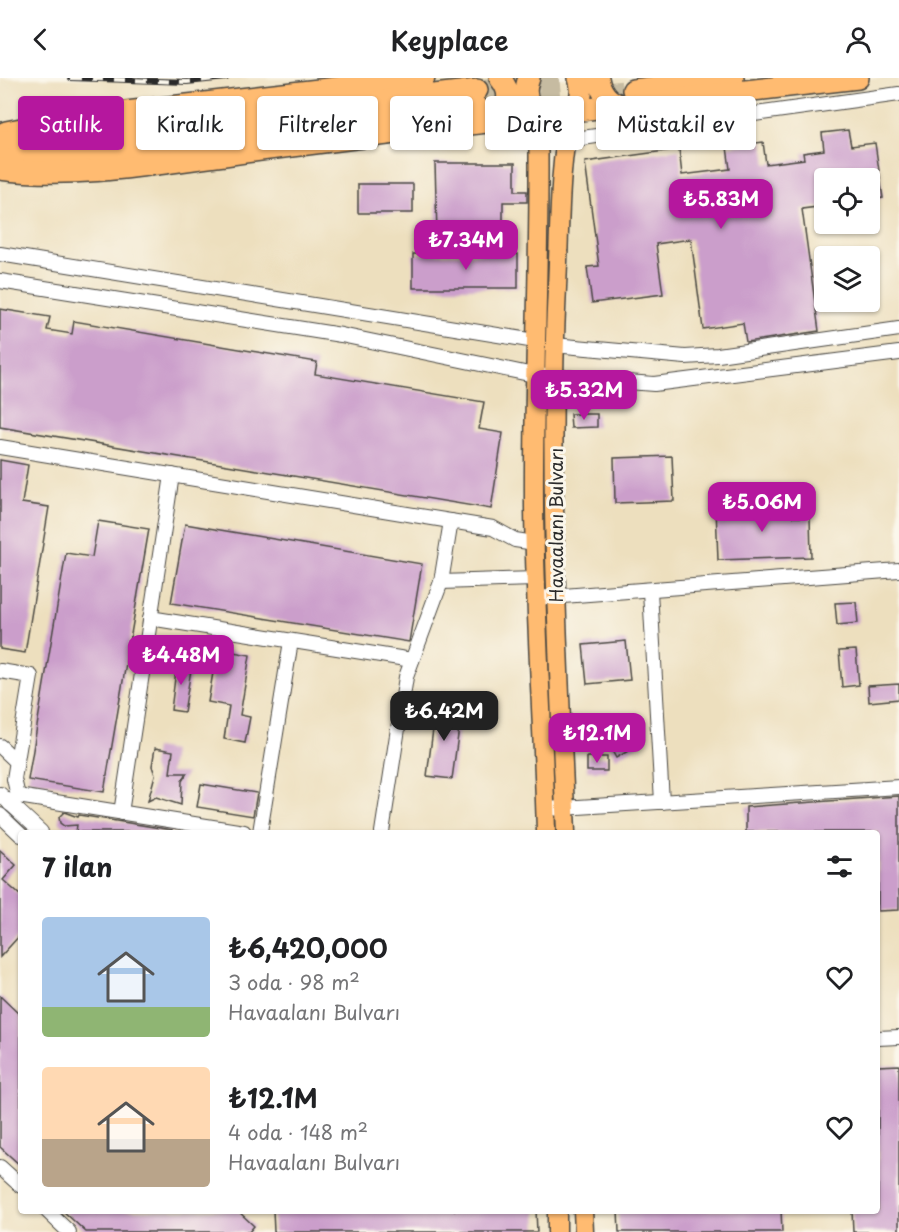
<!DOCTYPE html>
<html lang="tr">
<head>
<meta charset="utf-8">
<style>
	:root { --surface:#fff; --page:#f2f2f2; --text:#202124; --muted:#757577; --accent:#b5179e }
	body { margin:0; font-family:"Playpen Sans",sans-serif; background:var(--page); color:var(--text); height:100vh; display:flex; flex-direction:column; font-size:22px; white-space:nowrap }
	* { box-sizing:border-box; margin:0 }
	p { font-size:20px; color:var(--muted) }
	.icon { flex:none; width:33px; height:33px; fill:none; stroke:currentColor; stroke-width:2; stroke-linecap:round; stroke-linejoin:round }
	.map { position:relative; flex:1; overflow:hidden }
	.details { position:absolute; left:18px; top:752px; width:862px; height:384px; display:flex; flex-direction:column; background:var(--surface); border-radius:6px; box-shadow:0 2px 4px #0004 }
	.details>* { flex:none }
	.banner { position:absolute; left:18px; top:18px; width:864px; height:54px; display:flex; gap:12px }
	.tools { position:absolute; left:814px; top:90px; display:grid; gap:12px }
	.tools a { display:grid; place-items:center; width:66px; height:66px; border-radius:6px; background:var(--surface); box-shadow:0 2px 4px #0004; font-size:30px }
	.price { position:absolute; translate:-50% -51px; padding:0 14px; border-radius:12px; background:var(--accent); color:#fff; font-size:20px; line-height:39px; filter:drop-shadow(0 2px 3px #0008) }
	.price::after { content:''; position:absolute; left:50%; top:36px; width:18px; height:14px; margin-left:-9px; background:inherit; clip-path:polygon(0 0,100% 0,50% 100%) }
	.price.current { background:#222; color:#fff }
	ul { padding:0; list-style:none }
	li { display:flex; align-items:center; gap:18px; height:150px; padding:0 24px }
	li span { display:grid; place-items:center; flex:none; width:168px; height:120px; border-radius:6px; color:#555 }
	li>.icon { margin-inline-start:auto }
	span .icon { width:72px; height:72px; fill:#fffc; stroke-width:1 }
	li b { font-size:26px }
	h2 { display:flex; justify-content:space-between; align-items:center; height:72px; padding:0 24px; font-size:26px }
	.pill { padding:0 21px; border-radius:6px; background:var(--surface); box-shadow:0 2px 4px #0004; font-size:21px; line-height:54px }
	.pill.current { background:var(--accent); color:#fff }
	header { display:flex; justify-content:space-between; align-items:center; height:78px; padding:0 24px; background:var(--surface); font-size:27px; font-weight:600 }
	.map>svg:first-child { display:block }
</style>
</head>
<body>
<header><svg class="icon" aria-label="back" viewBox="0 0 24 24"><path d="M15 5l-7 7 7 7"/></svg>Keyplace<svg class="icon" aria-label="person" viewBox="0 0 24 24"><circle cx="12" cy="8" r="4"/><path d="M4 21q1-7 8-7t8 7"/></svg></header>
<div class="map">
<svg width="899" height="1154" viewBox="0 0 899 1154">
	<rect width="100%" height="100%" fill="#fbf7ec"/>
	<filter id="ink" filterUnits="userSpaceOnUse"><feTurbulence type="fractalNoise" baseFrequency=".0167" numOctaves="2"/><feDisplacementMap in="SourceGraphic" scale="12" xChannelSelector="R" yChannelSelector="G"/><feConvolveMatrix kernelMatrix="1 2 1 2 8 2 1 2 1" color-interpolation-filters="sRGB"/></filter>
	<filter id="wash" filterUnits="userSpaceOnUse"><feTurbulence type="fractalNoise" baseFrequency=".008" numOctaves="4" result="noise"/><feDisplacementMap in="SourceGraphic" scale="24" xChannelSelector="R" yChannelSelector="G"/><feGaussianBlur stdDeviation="1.35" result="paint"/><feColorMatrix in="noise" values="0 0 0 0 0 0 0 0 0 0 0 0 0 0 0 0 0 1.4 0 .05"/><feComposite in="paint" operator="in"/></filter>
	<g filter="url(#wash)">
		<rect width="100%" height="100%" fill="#eddfbe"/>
		<g id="blocks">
			<g fill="#cb9ecb">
				<path d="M848 52 851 68 875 65 883 120 870 122V100H825V128L802 131 819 253 746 264 743 245 703 251 691 161 656 166 663 216 592 225 587 189 599 188 585 84 679 71 682 97 730 91 727 69 763 64 766 86 804 81 803 75 824 72 822 55Z"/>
				<path d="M435 85H515V113H527V124H503V155H437Z"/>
				<rect x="358" y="106" width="55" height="29"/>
				<rect x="413" y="176" width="105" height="34"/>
				<path d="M0 231 50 239 47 252 72 256 74 243 317 284 315 296 484 324 479 351 503 355 491 431 0 349Z"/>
				<path d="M570 336H597V349L571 350Z"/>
				<path d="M672 378 674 423 615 425 614 380Z"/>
				<path d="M0 382 28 387 22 425 49 429 25 575 0 571Z"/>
				<path d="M793 427 794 439H810L811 479 718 482 716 430Z"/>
				<path d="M98 443 149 451 104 714 28 702 66 475 92 479Z"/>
				<path d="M185 446 422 486 409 564 171 525Z"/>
				<path d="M856 524 858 545 837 547 835 525Z"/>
				<path d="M626 563 630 602 587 606 583 567Z"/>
				<path d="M217 571 250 577 240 637 250 639 245 665 224 661 229 628 208 624Z"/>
				<path d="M856 572 859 607 842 609 839 573Z"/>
				<path d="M177 584 192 586 184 634 171 632Z"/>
				<path d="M899 606V621L869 624 868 608Z"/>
				<path d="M451 626 462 628 452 701 427 698 436 628 450 629Z"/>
				<path d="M621 640 637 668 616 680 600 651Z"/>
				<path d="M155 670 173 673 170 695H187L182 703 181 727 156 719 148 723 155 697 152 688Z"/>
				<rect x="587" y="679" width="20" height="14"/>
				<path d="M201 706 257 715 253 738 197 729Z"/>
				<path d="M899 718V832L878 833V754H746V729Z"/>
				<path d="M64 734 78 739 79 737 172 752V754H76L77 747 64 748 60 745 59 739Z"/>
				<path d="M0 772 16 787 3 802 21 818V856L0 879Z"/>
				<path d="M0 918 21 938V1088L0 1069Z"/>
				<path d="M899 987V1154H853L852 1132H878V988Z"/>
				<path d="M62 1132H237L254 1148 249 1154H86Z"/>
				<path d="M273 1132H536L537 1154H274Z"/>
				<path d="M618 1132H781L782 1154H619Z"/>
			</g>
		</g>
	</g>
	<g filter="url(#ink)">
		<use href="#blocks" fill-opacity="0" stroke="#484641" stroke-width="1.5"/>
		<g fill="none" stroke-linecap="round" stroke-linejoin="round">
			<g stroke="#c6bba1" stroke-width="21" stroke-dasharray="21 10" stroke-linecap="butt">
				<path d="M477 12 583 0"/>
				<path d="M478 30 633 12"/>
			</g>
			<defs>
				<g id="minor">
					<path d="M562 72 582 60 899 16"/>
					<path d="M0 176 535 263"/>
					<path d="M0 203 341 257 534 297 654 306 899 275"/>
					<path d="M554 267 685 279 718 277 899 251"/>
					<path d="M0 369 493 450 515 462 535 465"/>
					<path d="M441 504 536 501"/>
					<path d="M650 513 662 724"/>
					<path d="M537 520 899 492"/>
					<path d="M150 540 412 582"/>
					<path d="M0 593 31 598 14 701 18 718"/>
					<path d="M0 668 17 684"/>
					<path d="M0 716 41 754"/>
					<path d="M10 726 18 718 244 754"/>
					<path d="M546 731 899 709"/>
					<path d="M121 735 172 397"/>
					<path d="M0 737 21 757"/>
					<path d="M260 754 291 563"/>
					<path d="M382 754 406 599 441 504 451 443"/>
					<path d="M878 960 899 959"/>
					<path d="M0 1089 21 1108"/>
					<path d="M46 1132 69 1154"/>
				</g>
				<g id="major">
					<path d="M538 34C541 165 533 297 534 428 535 537 543 646 546 754"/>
					<path d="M566 754C558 573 548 391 557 209 560 150 558 91 571 33"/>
					<path d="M557 1132V1154"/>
					<path d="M583 1132 584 1154"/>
				</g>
				<g id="highway">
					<path d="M529 0C510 48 596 52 579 0"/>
					<path d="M598 0C600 14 609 24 622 28"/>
					<path d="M633 12 733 0"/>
					<path d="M571 33 858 0"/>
					<path d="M494 43C507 29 514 17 500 0"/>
					<path d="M6 54 82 39 424 0"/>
					<path d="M0 63 80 58 477 12"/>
					<path d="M1 82 201 64 478 30"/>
					<path d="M0 91C76 101 155 86 231 76 319 64 406 54 494 43L538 34"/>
				</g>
			</defs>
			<use href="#minor" stroke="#484641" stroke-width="16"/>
			<use href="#major" stroke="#484641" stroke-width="21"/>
			<use href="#highway" stroke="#484641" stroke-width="24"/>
			<use href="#minor" stroke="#fff" stroke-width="14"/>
			<use href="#major" stroke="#ffbb71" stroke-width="18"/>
			<use href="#highway" stroke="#ffbb71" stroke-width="21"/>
			<defs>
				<path id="rail" d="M70 0 187 4 226 0"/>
			</defs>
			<use href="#rail" stroke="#2b2b2b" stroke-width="6"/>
			<use href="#rail" stroke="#fbf7ec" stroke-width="4" stroke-dasharray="11" stroke-linecap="butt"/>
		</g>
	</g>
	<g text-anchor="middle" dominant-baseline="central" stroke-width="6" stroke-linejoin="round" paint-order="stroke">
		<g font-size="18" fill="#2b2b2b" stroke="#fbf7ec">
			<text transform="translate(555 447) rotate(-90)">Havaalanı Bulvarı</text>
		</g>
	</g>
</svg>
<div class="tools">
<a><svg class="icon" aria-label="locate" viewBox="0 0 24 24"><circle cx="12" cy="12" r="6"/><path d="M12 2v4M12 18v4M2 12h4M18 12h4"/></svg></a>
<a><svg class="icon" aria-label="layers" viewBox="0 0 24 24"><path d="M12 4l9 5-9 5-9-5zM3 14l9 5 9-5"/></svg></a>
</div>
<b class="price" style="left:721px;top:152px">₺5.83M</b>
<b class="price" style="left:466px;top:193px">₺7.34M</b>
<b class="price" style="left:584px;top:343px">₺5.32M</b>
<b class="price" style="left:762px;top:455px">₺5.06M</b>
<b class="price" style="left:181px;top:608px">₺4.48M</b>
<b class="price current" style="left:444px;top:664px">₺6.42M</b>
<b class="price" style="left:597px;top:686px">₺12.1M</b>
<div class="banner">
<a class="pill current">Satılık</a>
<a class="pill">Kiralık</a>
<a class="pill">Filtreler</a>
<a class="pill">Yeni</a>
<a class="pill">Daire</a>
<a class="pill">Müstakil ev</a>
</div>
<section class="details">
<h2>7 ilan<svg class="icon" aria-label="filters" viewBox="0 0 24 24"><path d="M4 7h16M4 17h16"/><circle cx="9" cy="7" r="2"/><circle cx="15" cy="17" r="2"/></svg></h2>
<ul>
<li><span style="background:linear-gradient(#a9c7e8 75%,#8fb573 0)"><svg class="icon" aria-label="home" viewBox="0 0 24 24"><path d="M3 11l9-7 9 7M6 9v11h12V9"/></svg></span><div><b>₺6,420,000</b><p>3 oda · 98 m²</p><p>Havaalanı Bulvarı</p></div><svg class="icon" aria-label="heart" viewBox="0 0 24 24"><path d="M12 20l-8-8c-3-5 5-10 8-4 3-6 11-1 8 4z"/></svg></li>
<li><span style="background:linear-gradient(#ffd9b3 60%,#b9a48a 0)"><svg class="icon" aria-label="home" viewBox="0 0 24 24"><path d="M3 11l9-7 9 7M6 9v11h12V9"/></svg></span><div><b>₺12.1M</b><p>4 oda · 148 m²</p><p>Havaalanı Bulvarı</p></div><svg class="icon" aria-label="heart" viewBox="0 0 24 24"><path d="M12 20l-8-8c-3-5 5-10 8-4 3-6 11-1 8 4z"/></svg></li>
</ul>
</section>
</div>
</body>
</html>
